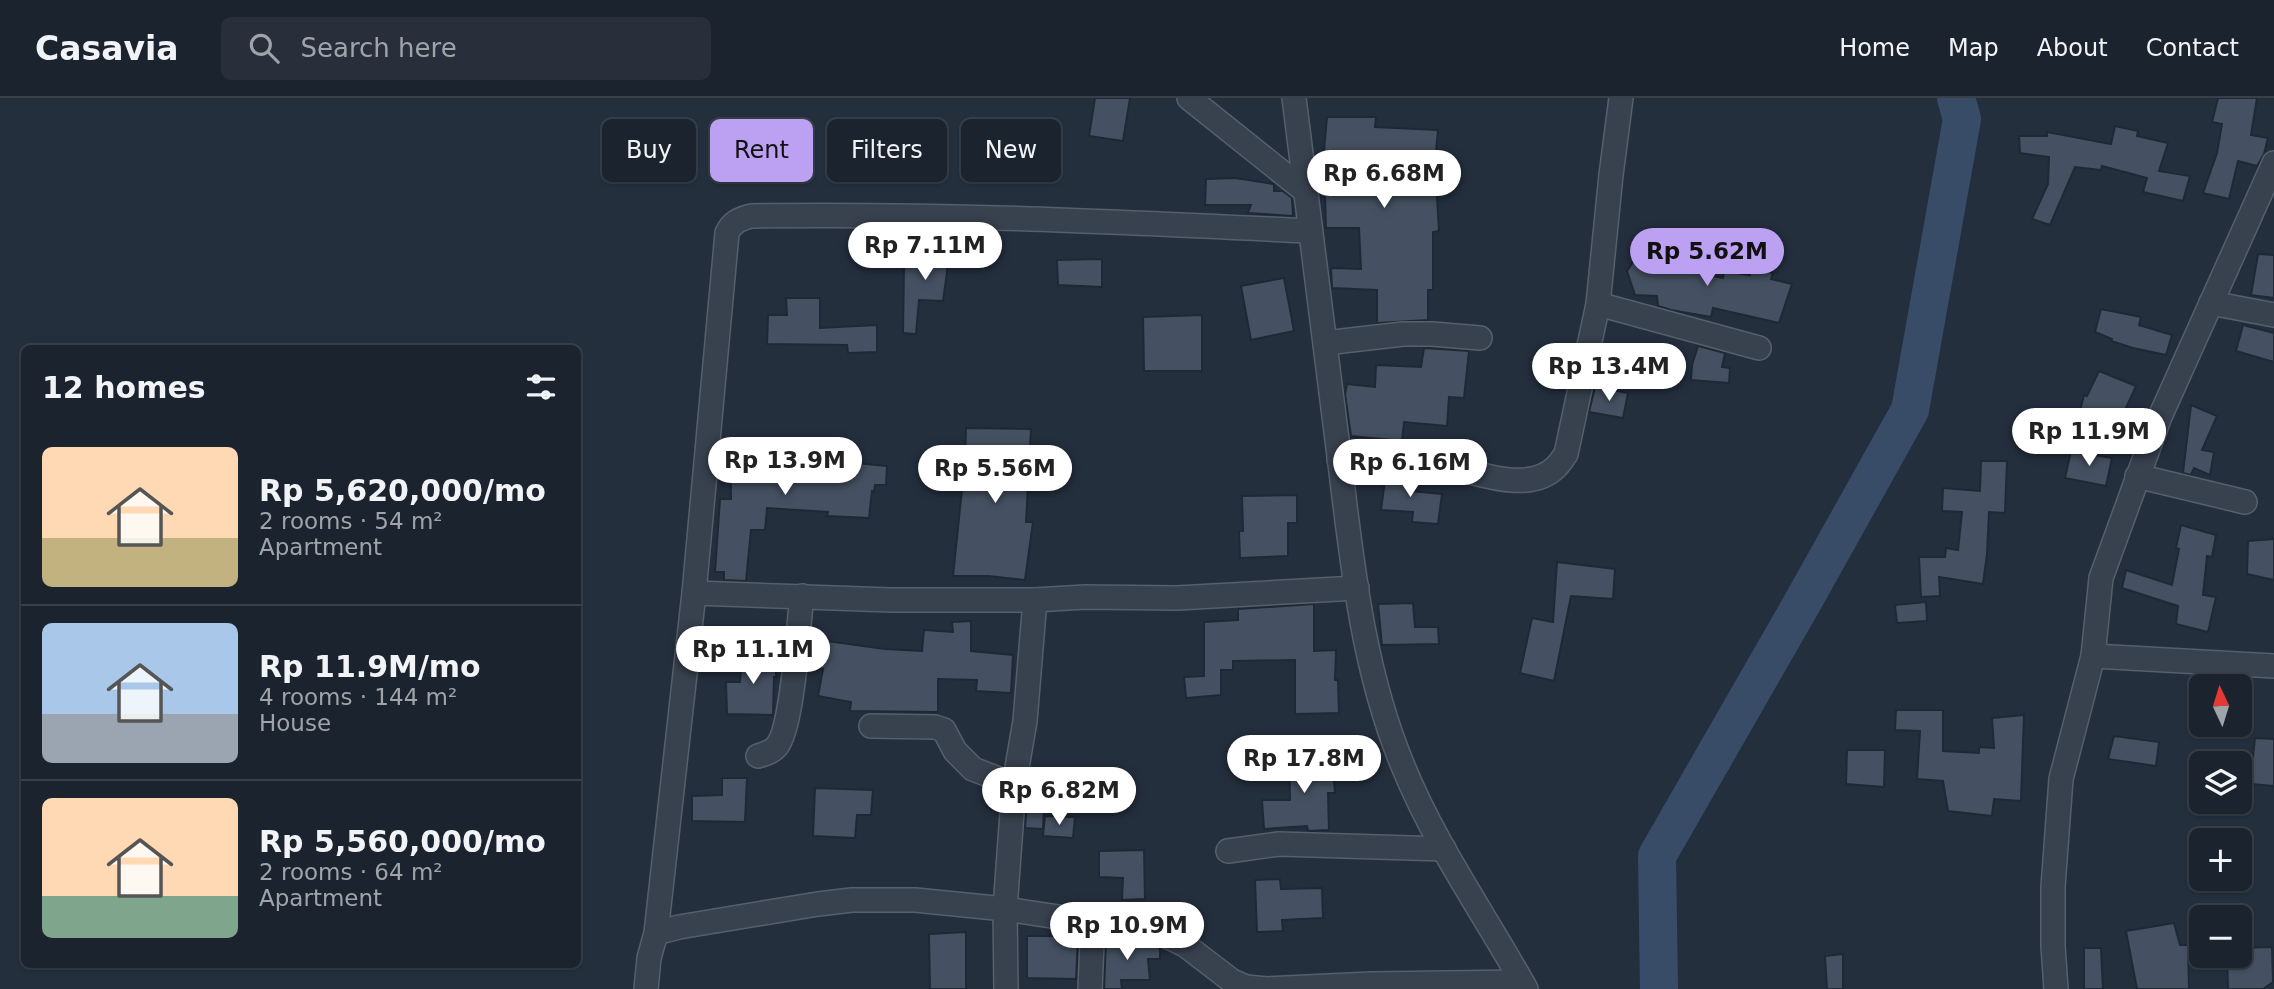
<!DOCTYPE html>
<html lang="en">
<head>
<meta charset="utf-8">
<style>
	:root { --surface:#1b232e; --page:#282f3a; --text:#f1f3f6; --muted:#a0a4aa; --line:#39404a; --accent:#bca0f2 }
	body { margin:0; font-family:"DejaVu Sans",sans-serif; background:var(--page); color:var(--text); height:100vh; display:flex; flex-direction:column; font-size:26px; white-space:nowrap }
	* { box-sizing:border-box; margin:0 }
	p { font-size:23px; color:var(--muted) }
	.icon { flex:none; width:38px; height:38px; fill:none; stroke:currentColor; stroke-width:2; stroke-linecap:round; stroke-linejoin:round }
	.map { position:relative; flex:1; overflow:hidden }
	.panel { position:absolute; left:21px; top:247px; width:560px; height:623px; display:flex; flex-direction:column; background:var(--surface); border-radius:10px; box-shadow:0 2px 5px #0004,0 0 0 2px var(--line) }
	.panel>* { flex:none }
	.banner { position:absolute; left:602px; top:21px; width:665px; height:63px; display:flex; gap:14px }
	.needle { width:46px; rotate:356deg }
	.controls { position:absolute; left:2189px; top:576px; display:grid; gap:14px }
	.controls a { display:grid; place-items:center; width:63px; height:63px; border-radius:10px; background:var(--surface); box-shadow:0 2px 5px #0004,0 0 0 2px var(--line); font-size:35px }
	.price { position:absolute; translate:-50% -60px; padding:0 16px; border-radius:24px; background:#fff; color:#222; font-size:23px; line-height:46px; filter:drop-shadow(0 2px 4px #0008) }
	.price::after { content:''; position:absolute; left:50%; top:42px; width:21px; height:16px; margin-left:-10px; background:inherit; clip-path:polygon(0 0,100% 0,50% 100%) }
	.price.active { background:var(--accent); color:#111 }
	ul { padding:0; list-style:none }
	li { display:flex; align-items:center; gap:21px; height:175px; padding:0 21px }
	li+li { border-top:2px solid var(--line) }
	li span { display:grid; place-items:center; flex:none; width:196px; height:140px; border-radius:10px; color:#555 }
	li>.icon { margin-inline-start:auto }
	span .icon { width:84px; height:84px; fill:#fffc; stroke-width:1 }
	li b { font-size:30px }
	h2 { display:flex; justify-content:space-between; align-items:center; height:84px; padding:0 21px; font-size:30px }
	.pill { padding:0 24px; border-radius:10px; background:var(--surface); box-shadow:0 2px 5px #0004,0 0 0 2px var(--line); font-size:24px; line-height:63px }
	.pill.active { background:var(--accent); color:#111 }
	header { display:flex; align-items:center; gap:42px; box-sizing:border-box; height:98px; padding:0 35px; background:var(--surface); border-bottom:2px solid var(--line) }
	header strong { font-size:33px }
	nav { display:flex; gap:38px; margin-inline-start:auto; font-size:24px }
	.search { width:490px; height:63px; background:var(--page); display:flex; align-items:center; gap:18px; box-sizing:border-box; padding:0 24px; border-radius:10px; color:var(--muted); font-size:26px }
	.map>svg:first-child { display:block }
</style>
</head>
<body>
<header>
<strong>Casavia</strong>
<div class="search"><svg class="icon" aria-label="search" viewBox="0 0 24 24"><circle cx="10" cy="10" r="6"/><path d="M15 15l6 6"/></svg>Search here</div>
<nav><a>Home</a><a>Map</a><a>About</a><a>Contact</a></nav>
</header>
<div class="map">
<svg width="2274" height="891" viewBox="0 0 2274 891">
	<rect width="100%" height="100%" fill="#242f3e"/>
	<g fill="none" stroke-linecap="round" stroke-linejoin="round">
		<path stroke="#394c67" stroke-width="38" d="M1659 891 1657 758 1805 500 1910 312 1962 21 1956 0"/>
	</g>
	<g fill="#455162" stroke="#1f2835" stroke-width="2">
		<path d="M1095 0H1130L1123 43 1089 38Z"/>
		<path d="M2218 0H2257L2251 37 2268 40 2264 56 2257 68 2238 63 2229 101 2203 95 2217 55 2222 26 2212 24Z"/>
		<path d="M1327 19H1376L1375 29 1438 32 1435 65 1439 133 1433 134V192H1428V222L1377 225V192L1332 190 1331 170 1361 171 1359 130H1326L1325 99H1321L1320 75H1322Z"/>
		<path d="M2115 28 2138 33 2137 38 2168 45 2159 73 2190 78 2183 103 2143 94 2147 80 2102 68 2101 72 2075 69 2050 127 2032 121 2048 86 2049 59 2020 55 2019 38H2047V34L2111 46Z"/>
		<path d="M1235 80 1274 86V93H1283L1292 100 1293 118 1248 115 1251 107H1205L1206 81Z"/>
		<path d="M923 143 951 145 943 203 919 202 916 236 903 235 904 168 921 169Z"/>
		<path d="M1641 152 1680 155 1678 171 1723 180 1724 173 1750 177 1751 170 1773 175 1771 181 1792 186 1779 225 1713 210 1711 219 1671 212 1658 208 1657 198 1635 197 1627 173Z"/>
		<path d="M2258 156 2274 157V200L2251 197Z"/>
		<path d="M1102 161V189L1058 187 1057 162Z"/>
		<path d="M1284 180 1294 233 1251 242 1241 188Z"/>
		<path d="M786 200H820V230L877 227V254L848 255 847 247 767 246 768 217H787Z"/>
		<path d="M2101 211 2141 219 2139 227 2172 237 2166 257 2133 250 2111 243 2112 241 2095 234Z"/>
		<path d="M1202 217V273H1144L1143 219Z"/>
		<path d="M2243 227 2274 235V264L2236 253Z"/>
		<path d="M1698 248 1725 255 1722 269 1730 270 1729 285 1691 282 1692 267Z"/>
		<path d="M1424 250 1469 253 1464 300 1449 299 1447 328 1404 324 1402 343 1351 338 1345 296 1347 286 1375 289 1376 267 1421 269Z"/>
		<path d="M2099 273 2136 288 2115 334 2079 317 2084 297 2087 298Z"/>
		<path d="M1595 289 1628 295 1623 320 1589 314Z"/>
		<path d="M2191 307 2217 318 2202 352 2214 354 2210 377 2194 370 2191 377 2183 375Z"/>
		<path d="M966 330 1031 331 1026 424H1033L1025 482 988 478H953L962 391H964Z"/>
		<path d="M775 345V364L834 368 835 363 887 368 886 387H875L874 394 872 393 869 420 827 418 828 414 767 410 765 432H751L746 483 724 482V474H715L720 401H731L730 346Z"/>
		<path d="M2071 353 2112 360 2106 388 2065 380Z"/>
		<path d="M1981 363H2007L2005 415 1989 414 1987 456 1983 486 1939 479 1940 498 1921 499 1919 459H1945L1946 450 1958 452 1962 414 1942 413 1943 390 1980 393Z"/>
		<path d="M1386 374 1413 376 1411 393 1442 396 1438 426 1412 424 1413 414 1381 412Z"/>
		<path d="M1297 397V425H1288V458L1240 460 1239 433H1243L1242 398Z"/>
		<path d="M2181 427 2216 437 2212 459 2207 458 2203 497 2216 499 2208 534 2176 526 2178 508 2122 490 2126 472 2172 487 2179 451 2176 450Z"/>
		<path d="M2274 441V482L2247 476 2248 443Z"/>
		<path d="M1557 464 1615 471 1613 501 1571 498 1554 583 1520 575 1532 520 1553 524Z"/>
		<path d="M1926 504 1927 523 1897 525 1895 507Z"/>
		<path d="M1413 505 1415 529H1438L1439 546 1382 547 1378 506Z"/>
		<path d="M1314 506V553L1336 552 1335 582H1338L1339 615 1295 616V562L1233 563V572H1221V597L1186 600 1184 579 1204 578V524L1238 522V511Z"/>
		<path d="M971 523V553L1013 557 1011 595 976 593 977 582 938 581V614L850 613 851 604 818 598 823 571 809 570 812 541 885 551 922 553 924 532 953 534 952 524Z"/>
		<path d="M742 556H776V579H774L773 617 727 616 726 584H740Z"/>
		<path d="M1896 612H1943V653L1979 655V649L1994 650 1992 620 2024 617 2021 703 1994 701 1992 718 1948 713 1943 683 1917 681 1920 633 1895 632Z"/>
		<path d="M2114 638 2159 644 2156 668 2108 661Z"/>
		<path d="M2255 640 2274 641V688L2240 685V659H2253Z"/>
		<path d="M1847 652H1885L1884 689 1846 686Z"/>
		<path d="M1310 654V658L1332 657 1335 695H1328L1329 732 1308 733 1307 728 1264 731 1262 702H1290L1289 655Z"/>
		<path d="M722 680H747L745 724 692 723V698L722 697Z"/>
		<path d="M1029 682 1045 683 1043 731 1025 730Z"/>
		<path d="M815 690 873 692 871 717H857L855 740 813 738Z"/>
		<path d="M1045 718 1075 719 1073 740 1043 738Z"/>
		<path d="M1144 752 1145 801 1122 802 1123 780 1099 779V753Z"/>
		<path d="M1280 781 1281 791 1322 790 1323 820 1282 822 1283 833 1257 834 1255 782Z"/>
		<path d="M2174 825 2180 847H2188L2189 891H2137L2126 833Z"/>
		<path d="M966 834V891H930L929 836Z"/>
		<path d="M1027 838H1078L1076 881 1027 880Z"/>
		<path d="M1106 840 1154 848 1160 850V861H1148L1150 882H1121L1122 891H1104Z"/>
		<path d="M2272 849 2273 884 2263 891H2228L2227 858H2240V850Z"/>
		<path d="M2084 850H2101L2103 891H2084Z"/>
		<path d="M1843 856V891H1827L1825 858Z"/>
	</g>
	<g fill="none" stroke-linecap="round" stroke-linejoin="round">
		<defs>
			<g id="minor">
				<path d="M1189 0 1304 92"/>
				<path d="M1294 0C1309 119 1324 239 1339 358 1352 463 1362 570 1403 668 1435 747 1485 817 1526 891"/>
				<path d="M2211 205 2274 217"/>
				<path d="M1598 206 1759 250"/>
				<path d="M1325 245 1403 236H1432L1480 240"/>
				<path d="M1339 361C1368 360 1397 359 1426 363 1462 368 1525 400 1556 369 1560 365 1563 360 1566 356L1598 206 1611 77 1621 0"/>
				<path d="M2137 378 2245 404"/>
				<path d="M694 495 727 135C732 124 740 121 751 118 937 115 1124 124 1309 133"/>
				<path d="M2093 558 2274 568"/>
				<path d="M871 628 935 629 944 632 955 653 973 671 1014 687"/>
				<path d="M758 658C765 656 772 654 777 648 793 628 798 528 802 498"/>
				<path d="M1228 753 1279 746 1444 751"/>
				<path d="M656 835 694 495 891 502H1035L1085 499 1177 500 1357 490"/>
				<path d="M646 891 649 860 656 835 679 829 818 806 852 802H915L1005 811 1158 834 1185 847 1232 883 1246 889 1267 891 1371 886 1522 884"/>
				<path d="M1006 891 1005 811 1014 687 1025 623 1035 502"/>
				<path d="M1090 891 1093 823"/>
				<path d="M2056 891 2053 848V789L2061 681 2093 558 2101 480 2159 321 2274 65"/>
			</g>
		</defs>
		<use href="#minor" stroke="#565f6c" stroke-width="26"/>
		<use href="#minor" stroke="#38414e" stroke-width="23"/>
	</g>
</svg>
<div class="controls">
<a><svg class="needle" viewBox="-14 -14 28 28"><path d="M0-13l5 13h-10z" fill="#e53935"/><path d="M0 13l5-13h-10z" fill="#a0a4aa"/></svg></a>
<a><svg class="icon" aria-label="layers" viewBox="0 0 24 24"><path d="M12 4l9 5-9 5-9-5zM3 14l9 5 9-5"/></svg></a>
<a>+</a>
<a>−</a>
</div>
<b class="price" style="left:1384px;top:112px">Rp 6.68M</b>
<b class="price" style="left:925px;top:184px">Rp 7.11M</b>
<b class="price active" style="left:1707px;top:190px">Rp 5.62M</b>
<b class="price" style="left:1609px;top:305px">Rp 13.4M</b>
<b class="price" style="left:2089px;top:370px">Rp 11.9M</b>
<b class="price" style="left:785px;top:399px">Rp 13.9M</b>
<b class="price" style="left:1410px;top:401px">Rp 6.16M</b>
<b class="price" style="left:995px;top:407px">Rp 5.56M</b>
<b class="price" style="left:753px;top:588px">Rp 11.1M</b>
<b class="price" style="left:1304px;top:697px">Rp 17.8M</b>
<b class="price" style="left:1059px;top:729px">Rp 6.82M</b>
<b class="price" style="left:1127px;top:864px">Rp 10.9M</b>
<div class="banner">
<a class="pill">Buy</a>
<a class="pill active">Rent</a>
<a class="pill">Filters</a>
<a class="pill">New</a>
</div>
<section class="panel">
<h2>12 homes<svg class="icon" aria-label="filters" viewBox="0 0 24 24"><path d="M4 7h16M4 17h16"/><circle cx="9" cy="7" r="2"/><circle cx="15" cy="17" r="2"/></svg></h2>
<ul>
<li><span style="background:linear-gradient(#ffd9b3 65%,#c2b280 0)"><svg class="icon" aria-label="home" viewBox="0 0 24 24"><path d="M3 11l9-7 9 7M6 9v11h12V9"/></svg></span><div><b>Rp 5,620,000/mo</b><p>2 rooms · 54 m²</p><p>Apartment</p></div></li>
<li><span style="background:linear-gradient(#a9c7e8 65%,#9aa5b1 0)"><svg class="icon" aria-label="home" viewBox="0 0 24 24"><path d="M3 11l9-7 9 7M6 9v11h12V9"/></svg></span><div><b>Rp 11.9M/mo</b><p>4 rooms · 144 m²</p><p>House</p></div></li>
<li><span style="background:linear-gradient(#ffd9b3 70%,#7fa58c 0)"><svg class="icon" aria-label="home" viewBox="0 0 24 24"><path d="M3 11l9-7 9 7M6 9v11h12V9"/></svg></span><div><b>Rp 5,560,000/mo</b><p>2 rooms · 64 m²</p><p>Apartment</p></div></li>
</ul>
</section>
</div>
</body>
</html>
